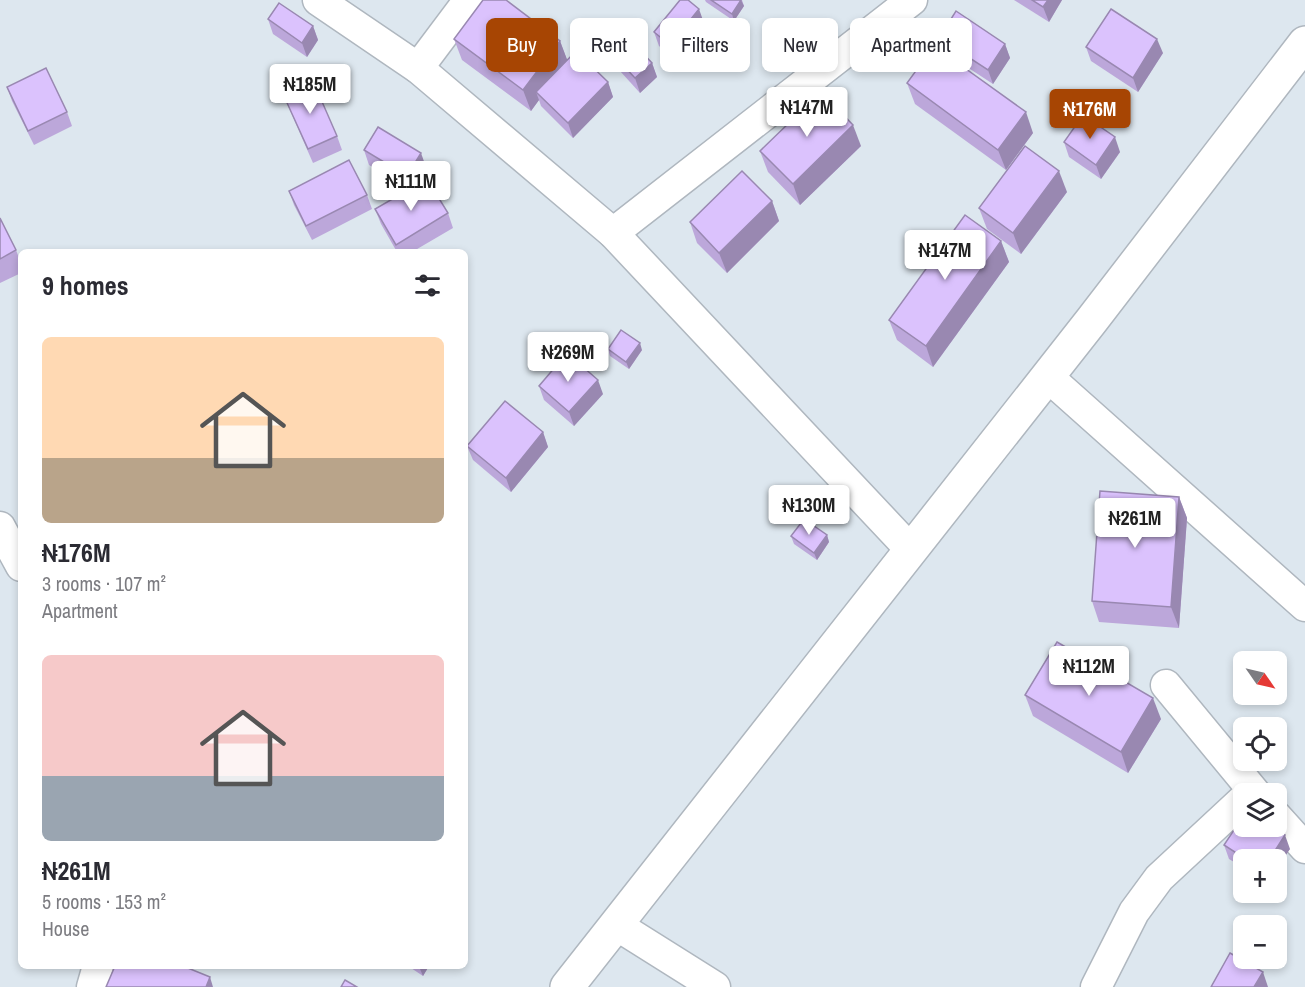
<!DOCTYPE html>
<html lang="en">
<head>
<meta charset="utf-8">
<style>
	:root { --surface:#fff; --page:#f2f2f3; --text:#2b2b33; --muted:#7c7c81; --accent:#a74503 }
	body { margin:0; font-family:"Archivo Narrow",sans-serif; background:var(--page); color:var(--text); height:100vh; display:flex; flex-direction:column; font-size:22px; white-space:nowrap }
	* { box-sizing:border-box; margin:0 }
	p { font-size:20px; color:var(--muted) }
	.icon { flex:none; width:33px; height:33px; fill:none; stroke:currentColor; stroke-width:2; stroke-linecap:round; stroke-linejoin:round }
	.map { position:relative; flex:1; overflow:hidden }
	.details { position:absolute; left:18px; top:249px; width:450px; height:720px; display:flex; flex-direction:column; background:var(--surface); border-radius:9px; box-shadow:0 3px 9px #0003 }
	.details>* { flex:none }
	.guide { position:absolute; left:486px; top:18px; width:570px; height:54px; display:flex; gap:12px }
	.needle { width:39px; rotate:124deg }
	.controls { position:absolute; left:1233px; top:651px; display:grid; gap:12px }
	.controls a { display:grid; place-items:center; width:54px; height:54px; border-radius:9px; background:var(--surface); box-shadow:0 3px 9px #0003; font-size:30px }
	.price { position:absolute; translate:-50% -51px; padding:0 14px; border-radius:6px; background:#fff; color:#222; font-size:20px; line-height:39px; filter:drop-shadow(0 2px 3px #0008) }
	.price::after { content:''; position:absolute; left:50%; top:36px; width:18px; height:14px; margin-left:-9px; background:inherit; clip-path:polygon(0 0,100% 0,50% 100%) }
	.price.on { background:var(--accent); color:#fff }
	ul { padding:0; list-style:none }
	li { display:grid; align-content:center; gap:12px; height:318px; padding:0 24px }
	li span { display:grid; place-items:center; height:186px; border-radius:9px; color:#555 }
	li>.icon { margin-inline-start:auto }
	span .icon { width:108px; height:108px; fill:#fffc; stroke-width:1 }
	li b { font-size:26px }
	h2 { display:flex; justify-content:space-between; align-items:center; height:72px; padding:0 24px; font-size:26px }
	.pill { padding:0 21px; border-radius:9px; background:var(--surface); box-shadow:0 3px 9px #0003; font-size:21px; line-height:54px }
	.pill.on { background:var(--accent); color:#fff }
	.map>svg:first-child { display:block }
</style>
</head>
<body>
<div class="map">
<svg width="1305" height="987" viewBox="0 0 1305 987">
	<rect width="100%" height="100%" fill="#dde7ef"/>
	<g fill="none" stroke-linecap="round" stroke-linejoin="round">
		<defs>
			<g id="minor">
				<path d="M318 0 418 68 613 233 910 549"/>
				<path d="M418 68 469 0"/>
				<path d="M613 233 912 0"/>
				<path d="M1047 376 1305 606"/>
				<path d="M0 527 21 566"/>
				<path d="M1166 685 1256 794"/>
				<path d="M1276 816 1305 848"/>
				<path d="M618 926 715 987"/>
				<path d="M92 987 98 966"/>
				<path d="M1096 987 1134 912 1159 878 1244 799"/>
			</g>
			<path id="secondary" d="M567 987 1092 320 1305 43"/>
		</defs>
		<use href="#minor" stroke="#afb7bf" stroke-width="33"/>
		<use href="#secondary" stroke="#afb7bf" stroke-width="36"/>
		<use href="#minor" stroke="#fff" stroke-width="30"/>
		<use href="#secondary" stroke="#fff" stroke-width="33"/>
	</g>
	<g fill="#bca7da">
		<path d="M705 0H742L744 6 734 21 706 2Z"/>
		<path d="M1014 0H1062L1049 22Z"/>
		<path d="M268 19 313 26 318 40 307 57 273 34Z"/>
		<path d="M704 23 675 59 659 46 654 32Z"/>
		<path d="M939 38 1005 44 1010 58 993 84 944 52Z"/>
		<path d="M454 39 560 41 567 60 608 82 613 97 573 138 541 106 539 100 531 111 462 60Z"/>
		<path d="M605 46 652 63 657 77 640 93 610 60Z"/>
		<path d="M1086 47 1163 53 1138 92 1091 61Z"/>
		<path d="M907 83 1033 133 1006 170 915 104Z"/>
		<path d="M7 87 67 112 72 126 34 145 12 101Z"/>
		<path d="M283 94 337 136 342 150 313 163 289 108Z"/>
		<path d="M1064 142 1120 152 1101 179 1069 157Z"/>
		<path d="M861 146 800 205 768 172 760 151Z"/>
		<path d="M364 150 426 167 415 186 448 213 453 228 412 252H397L381 224 375 209 410 189 369 165Z"/>
		<path d="M289 191 367 195 372 209 312 240 294 205Z"/>
		<path d="M1067 192 1021 254 987 229 979 208Z"/>
		<path d="M772 201 779 221 727 273 697 243 690 222Z"/>
		<path d="M0 218 16 250 21 263V273L0 283Z"/>
		<path d="M1001 241 1009 262 933 367 897 340 889 320Z"/>
		<path d="M608 349 642 350 629 369 610 356Z"/>
		<path d="M539 386 603 394 574 426 544 400Z"/>
		<path d="M543 432 548 447 511 492 473 460 467 446Z"/>
		<path d="M1179 497 1187 518 1179 628 1099 622 1092 601Z"/>
		<path d="M827 535 829 542 817 560 794 544 791 536Z"/>
		<path d="M1025 695 1161 719 1128 773 1033 716Z"/>
		<path d="M1224 845 1290 849 1276 860H1244V868L1229 859Z"/>
		<path d="M408 966H429L423 976Z"/>
	</g>
	<g fill="#9988b1">
		<path d="M741 0 744 6 734 21 732 14Z"/>
		<path d="M1048 0H1062L1049 22 1043 7Z"/>
		<path d="M699 9 704 23 675 59 670 45Z"/>
		<path d="M313 26 318 40 307 57 302 43Z"/>
		<path d="M1157 39 1163 53 1138 92 1133 78Z"/>
		<path d="M560 41 568 62 536 92 539 100 531 111 523 90Z"/>
		<path d="M1005 44 1010 58 993 84 988 70Z"/>
		<path d="M652 63 657 77 640 93 635 78Z"/>
		<path d="M608 82 613 97 573 138 568 123Z"/>
		<path d="M1026 112 1033 133 1006 170 998 150Z"/>
		<path d="M853 125 861 146 800 205 793 184Z"/>
		<path d="M1115 137 1120 152 1101 179 1096 165Z"/>
		<path d="M421 153 426 167 413 190 407 176Z"/>
		<path d="M1059 171 1067 192 1021 254 1013 233Z"/>
		<path d="M772 201 779 221 727 273 719 253Z"/>
		<path d="M1001 241 1009 262 933 367 926 346Z"/>
		<path d="M640 343 642 350 629 369 626 362Z"/>
		<path d="M598 380 603 394 574 426 569 412Z"/>
		<path d="M543 432 548 447 511 492 506 478Z"/>
		<path d="M1179 497 1187 518 1179 628 1171 607Z"/>
		<path d="M827 535 829 542 817 560 814 553Z"/>
		<path d="M1153 698 1161 719 1128 773 1121 752Z"/>
		<path d="M1285 835 1290 849 1276 870V860H1269Z"/>
		<path d="M422 966H429L423 976 420 969Z"/>
		<path d="M1263 972 1268 987H1254Z"/>
		<path d="M210 977 213 987H206Z"/>
	</g>
	<g fill="#dbc2fd" stroke="#9988b1" stroke-width="1.5">
		<path d="M483 0H506L560 41 523 90 454 39Z"/>
		<path d="M680 0H688L699 9 670 45 654 32Z"/>
		<path d="M711 0H741L732 14Z"/>
		<path d="M1032 0H1048L1043 7Z"/>
		<path d="M279 3 313 26 302 43 268 19Z"/>
		<path d="M1111 9 1157 39 1133 78 1086 47Z"/>
		<path d="M956 11 1005 44 988 70 939 38Z"/>
		<path d="M621 30 652 63 635 78 605 46Z"/>
		<path d="M934 46 1026 112 998 150 907 83Z"/>
		<path d="M576 51 608 82 568 123 536 92Z"/>
		<path d="M46 68 67 112 28 131 7 87Z"/>
		<path d="M313 81 337 136 308 149 283 94Z"/>
		<path d="M821 92 853 125 793 184 760 151Z"/>
		<path d="M1083 115 1115 137 1096 165 1064 142Z"/>
		<path d="M378 127 421 153 407 176 364 150Z"/>
		<path d="M1025 146 1059 171 1013 233 979 208Z"/>
		<path d="M349 160 367 195 306 226 289 191Z"/>
		<path d="M742 171 772 201 719 253 690 222Z"/>
		<path d="M427 179 448 213 396 245 375 209Z"/>
		<path d="M965 215 1001 241 926 346 889 320Z"/>
		<path d="M0 218 16 250 0 259Z"/>
		<path d="M621 330 640 343 626 362 608 349Z"/>
		<path d="M567 353 598 380 569 412 539 386Z"/>
		<path d="M505 401 543 432 506 478 467 446Z"/>
		<path d="M1100 491 1179 497 1171 607 1092 601Z"/>
		<path d="M804 519 827 535 814 553 791 536Z"/>
		<path d="M1057 642 1153 698 1121 752 1025 695Z"/>
		<path d="M1244 815V826H1272L1285 835 1269 860H1247L1224 845Z"/>
		<path d="M1230 953 1263 972 1254 987H1211Z"/>
		<path d="M115 966H183L210 977 206 987H106Z"/>
		<path d="M345 980 357 987H341Z"/>
	</g>
</svg>
<div class="controls">
<a><svg class="needle" viewBox="-14 -14 28 28"><path d="M0-13l5 13h-10z" fill="#e53935"/><path d="M0 13l5-13h-10z" fill="#7c7c81"/></svg></a>
<a><svg class="icon" aria-label="locate" viewBox="0 0 24 24"><circle cx="12" cy="12" r="6"/><path d="M12 2v4M12 18v4M2 12h4M18 12h4"/></svg></a>
<a><svg class="icon" aria-label="layers" viewBox="0 0 24 24"><path d="M12 4l9 5-9 5-9-5zM3 14l9 5 9-5"/></svg></a>
<a>+</a>
<a>−</a>
</div>
<b class="price" style="left:310px;top:115px">₦185M</b>
<b class="price" style="left:807px;top:138px">₦147M</b>
<b class="price on" style="left:1090px;top:140px">₦176M</b>
<b class="price" style="left:411px;top:212px">₦111M</b>
<b class="price" style="left:945px;top:281px">₦147M</b>
<b class="price" style="left:568px;top:383px">₦269M</b>
<b class="price" style="left:809px;top:536px">₦130M</b>
<b class="price" style="left:1135px;top:549px">₦261M</b>
<b class="price" style="left:1089px;top:697px">₦112M</b>
<div class="guide">
<a class="pill on">Buy</a>
<a class="pill">Rent</a>
<a class="pill">Filters</a>
<a class="pill">New</a>
<a class="pill">Apartment</a>
</div>
<section class="details">
<h2>9 homes<svg class="icon" aria-label="filters" viewBox="0 0 24 24"><path d="M4 7h16M4 17h16"/><circle cx="9" cy="7" r="2"/><circle cx="15" cy="17" r="2"/></svg></h2>
<ul>
<li><span style="background:linear-gradient(#ffd9b3 65%,#b9a48a 0)"><svg class="icon" aria-label="home" viewBox="0 0 24 24"><path d="M3 11l9-7 9 7M6 9v11h12V9"/></svg></span><div><b>₦176M</b><p>3 rooms · 107 m²</p><p>Apartment</p></div></li>
<li><span style="background:linear-gradient(#f6c9c9 65%,#9aa5b1 0)"><svg class="icon" aria-label="home" viewBox="0 0 24 24"><path d="M3 11l9-7 9 7M6 9v11h12V9"/></svg></span><div><b>₦261M</b><p>5 rooms · 153 m²</p><p>House</p></div></li>
</ul>
</section>
</div>
</body>
</html>
